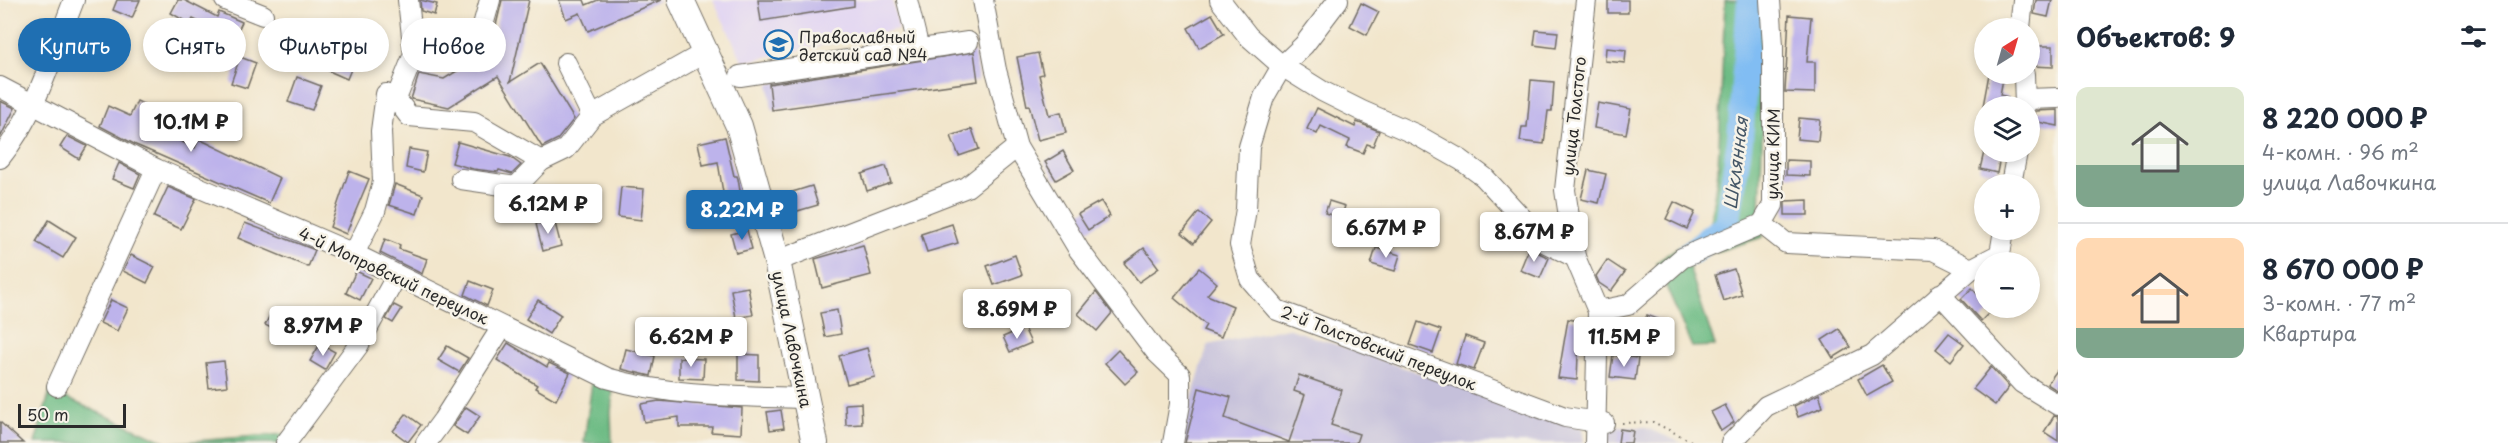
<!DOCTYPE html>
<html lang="ru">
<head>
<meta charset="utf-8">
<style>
	:root { --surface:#fff; --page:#f2f2f3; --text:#1f2937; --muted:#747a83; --line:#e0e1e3; --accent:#1f6fb2 }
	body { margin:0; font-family:"Playpen Sans",sans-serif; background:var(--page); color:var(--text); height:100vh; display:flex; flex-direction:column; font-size:22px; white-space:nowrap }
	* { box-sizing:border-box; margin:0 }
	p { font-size:20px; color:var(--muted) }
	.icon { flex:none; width:33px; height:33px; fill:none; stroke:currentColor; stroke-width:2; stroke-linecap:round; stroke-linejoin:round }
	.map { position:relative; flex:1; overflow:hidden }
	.sheet { display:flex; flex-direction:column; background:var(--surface); width:450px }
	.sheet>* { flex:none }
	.top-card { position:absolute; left:18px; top:18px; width:570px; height:54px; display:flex; gap:12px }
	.needle { width:39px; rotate:37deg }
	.controls { position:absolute; left:1974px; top:18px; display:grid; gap:12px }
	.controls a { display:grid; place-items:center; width:66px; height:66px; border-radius:50%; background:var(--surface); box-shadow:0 3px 9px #0003; font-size:30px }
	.scale { position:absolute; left:18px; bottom:15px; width:108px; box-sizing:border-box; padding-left:6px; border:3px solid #2b2b2b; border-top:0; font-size:16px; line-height:21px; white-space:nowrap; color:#2b2b2b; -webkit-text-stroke:4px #f7f3e8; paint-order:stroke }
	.price { position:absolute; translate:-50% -51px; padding:0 14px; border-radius:6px; background:#fff; color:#222; font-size:20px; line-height:39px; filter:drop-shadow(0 2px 3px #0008) }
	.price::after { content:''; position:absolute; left:50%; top:36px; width:18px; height:14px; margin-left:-9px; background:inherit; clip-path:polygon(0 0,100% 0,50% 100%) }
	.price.on { background:var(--accent); color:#fff }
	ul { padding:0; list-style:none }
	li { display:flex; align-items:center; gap:18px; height:150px; padding:0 18px }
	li+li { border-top:2px solid var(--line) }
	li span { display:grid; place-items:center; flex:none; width:168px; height:120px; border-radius:12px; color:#555 }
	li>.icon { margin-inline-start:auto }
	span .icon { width:72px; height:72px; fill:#fffc; stroke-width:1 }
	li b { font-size:26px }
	h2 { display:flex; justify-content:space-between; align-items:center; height:72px; padding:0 18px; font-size:26px }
	.tag { padding:0 21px; border-radius:27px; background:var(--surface); box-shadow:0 3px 9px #0003; font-size:21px; line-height:54px }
	.tag.on { background:var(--accent); color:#fff }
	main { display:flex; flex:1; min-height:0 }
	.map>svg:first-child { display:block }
</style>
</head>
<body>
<main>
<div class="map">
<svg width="2058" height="443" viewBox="0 0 2058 443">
	<rect width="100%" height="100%" fill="#f7f3e8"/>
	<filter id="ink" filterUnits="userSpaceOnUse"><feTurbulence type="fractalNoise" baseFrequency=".0167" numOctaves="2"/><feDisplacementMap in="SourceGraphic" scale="12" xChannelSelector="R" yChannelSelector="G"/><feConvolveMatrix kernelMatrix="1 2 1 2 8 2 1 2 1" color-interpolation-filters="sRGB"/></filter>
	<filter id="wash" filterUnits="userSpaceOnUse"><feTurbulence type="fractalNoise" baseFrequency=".008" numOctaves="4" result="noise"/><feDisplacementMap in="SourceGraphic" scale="24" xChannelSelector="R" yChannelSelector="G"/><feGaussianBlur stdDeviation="1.35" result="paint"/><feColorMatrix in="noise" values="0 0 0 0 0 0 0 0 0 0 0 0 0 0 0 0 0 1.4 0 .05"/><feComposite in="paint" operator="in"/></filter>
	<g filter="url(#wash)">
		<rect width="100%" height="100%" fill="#f2e6cc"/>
		<path fill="#e1d4f3" d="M713 0H892L899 29 743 62Z"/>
		<g fill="#c5c0da">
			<path d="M1287 328 1582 428 1584 443H1178L1208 345Z"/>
			<path d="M1605 427H1644L1682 443H1604Z"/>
		</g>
		<g fill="#6ebc85" stroke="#4c7458" stroke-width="1.5">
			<path d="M1725 0H1766L1760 213 1763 237 1687 261 1715 346 1692 347 1656 263 1710 223 1718 171Z"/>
			<path d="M592 382 613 389 611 413 612 443H584Z"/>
			<path d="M50 391 168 443H35Z"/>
			<path d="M284 434 279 443H170Z"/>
		</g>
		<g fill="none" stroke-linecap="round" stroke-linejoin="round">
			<path stroke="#81bdf3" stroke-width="26" d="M1690 253 1727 224 1740 140 1750 0"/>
		</g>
		<g id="blocks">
			<g fill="#bdb3eb">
				<path d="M117 0H140L132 18 113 10Z"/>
				<path d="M178 0H184L217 17 219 12 242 22 234 39 193 19 190 24 171 13Z"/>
				<path d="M420 0 437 4 434 15 421 11Z"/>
				<path d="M502 0H529L510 82 540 63 574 119 558 139 542 147 498 76 449 107 411 99 419 74 444 79 490 51Z"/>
				<path d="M559 0H584L586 5 598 0H661L588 31 580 13 566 19Z"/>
				<path d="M758 0H854V6L761 21Z"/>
				<rect x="1608" y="0" width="20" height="13"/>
				<path d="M2036 0H2052L2048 17 2034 14Z"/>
				<path d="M1361 3 1379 12 1367 35 1350 26Z"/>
				<path d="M1212 14 1224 34 1199 48 1188 28Z"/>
				<path d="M1789 15 1811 17 1807 62H1815V93L1785 92Z"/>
				<path d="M38 27 49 32 42 52 30 47Z"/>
				<path d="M1536 30 1558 32 1556 48 1534 45Z"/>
				<path d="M70 45 88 52 82 67 64 60Z"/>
				<path d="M2032 46H2053V67L2032 66Z"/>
				<path d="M1606 48 1626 50 1625 63 1605 61Z"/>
				<path d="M338 49 356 57 347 79 329 71Z"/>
				<path d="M974 52 978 81 772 110 769 84Z"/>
				<path d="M1038 53 1043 74 1039 75 1049 115 1061 112 1066 133 1038 140 1029 105 1027 106 1017 57Z"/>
				<path d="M240 57 256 63 247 88 231 83Z"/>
				<path d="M1989 74H2004L2000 95 2008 97 2006 106H1983Z"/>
				<path d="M297 77 321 86 312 110 288 102Z"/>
				<path d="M1531 80 1554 82 1552 111H1548L1544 144 1520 141 1522 127H1527Z"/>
				<path d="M0 101 15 108 0 138Z"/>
				<path d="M137 101 153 109 145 125 195 148 199 139 280 178 269 203 136 145 100 126 108 106 130 116Z"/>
				<path d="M1598 103 1631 109 1626 134 1594 128Z"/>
				<path d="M1317 108 1355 127 1357 122 1379 131 1373 146 1367 144 1363 153 1347 147 1350 140 1321 126 1317 134 1307 129Z"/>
				<path d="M2058 110V126L2033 121 2036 111Z"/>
				<path d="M1799 118 1820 120 1818 141 1797 139Z"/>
				<path d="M972 129 979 149 959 156 951 136Z"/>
				<path d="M67 136 87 146 79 159 60 147Z"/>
				<path d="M725 137 734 176H737L738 179 742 202 725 205 718 162 703 165 698 143Z"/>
				<path d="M458 142 510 157 521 165 512 174 499 170 498 172 473 169 452 163Z"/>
				<path d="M409 149 427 152 423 172 406 168Z"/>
				<path d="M1063 151 1074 170 1056 180 1045 162Z"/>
				<path d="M1984 152H2001L1997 173 1980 169Z"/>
				<path d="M1786 160 1810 161V176L1786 175Z"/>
				<path d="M119 163 140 174 134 188 112 179Z"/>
				<path d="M886 166 891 183 867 191 862 174Z"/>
				<path d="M1588 170 1606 174 1599 203 1581 199Z"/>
				<path d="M349 171 369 179 346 234 330 227Z"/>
				<path d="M395 184 423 195 417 214 389 205Z"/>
				<path d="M812 186 818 205 794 212 789 193Z"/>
				<path d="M168 187 196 199 181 229 154 217Z"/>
				<path d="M621 187 644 189 641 220 618 217Z"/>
				<path d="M1808 200V215H1785V201Z"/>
				<path d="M1101 201 1110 216 1088 230 1078 214Z"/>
				<path d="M1329 201 1345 206 1341 218 1325 213Z"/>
				<path d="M1674 202 1695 212 1687 229 1666 219Z"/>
				<path d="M1199 212 1211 222 1194 243 1182 233Z"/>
				<path d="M554 219 561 246 543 251 536 224Z"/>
				<path d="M49 220 76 237 63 258 36 242Z"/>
				<path d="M245 223 315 250 308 267 238 238Z"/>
				<path d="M952 224 958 243 927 252 921 234Z"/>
				<path d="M747 230 752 249 736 253 731 234Z"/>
				<path d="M385 239 400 245 399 249 427 259 422 274 380 253Z"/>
				<path d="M863 245 871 275 822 288 815 259Z"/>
				<path d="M1144 248 1159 268 1139 282 1124 263Z"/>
				<path d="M1376 248 1400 255 1395 271 1371 264Z"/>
				<path d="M1529 248 1549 258 1540 278 1520 270Z"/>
				<path d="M131 255 155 267 147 283 123 271Z"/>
				<path d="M1015 255 1022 275 994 285 987 266Z"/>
				<path d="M1607 260 1625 272 1611 291 1599 283 1596 276Z"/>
				<path d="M1199 268 1217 283 1207 295 1233 306 1221 337 1203 330 1206 325 1174 298Z"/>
				<path d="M1734 269 1742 295 1723 301 1715 275Z"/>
				<path d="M356 271 371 278 360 300 346 293Z"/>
				<path d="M470 281 493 290 487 306 465 295Z"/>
				<path d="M748 287 753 315 736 318 731 290Z"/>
				<path d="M1972 288 1984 302V308L1992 310 1981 321 1961 299Z"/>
				<path d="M1096 292 1112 313 1097 331 1078 314Z"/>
				<path d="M111 300 128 308 117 331 100 323Z"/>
				<path d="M538 300 561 315 549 334 526 319Z"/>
				<path d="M394 305 402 309 393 323 386 319Z"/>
				<path d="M273 309 293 320 285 335 265 325Z"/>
				<path d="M837 310 841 334 825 337 820 313Z"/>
				<path d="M1647 315 1662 321 1654 341 1639 335Z"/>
				<path d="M1568 319 1584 322 1578 355 1577 380 1558 378Z"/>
				<path d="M1418 322 1441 330 1433 353 1410 345Z"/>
				<path d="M1024 328 1031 343 1010 352 1003 337Z"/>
				<path d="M1839 329 1851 347 1833 358 1822 340Z"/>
				<path d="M1949 333 1964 344 1951 361 1936 349Z"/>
				<path d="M1465 336 1484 343 1474 370 1456 364Z"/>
				<path d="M508 343 547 367 549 363 570 373 556 400 535 388 537 385 497 360Z"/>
				<path d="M320 344 335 352 325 370 310 361Z"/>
				<path d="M447 346 468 358 459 372 438 360Z"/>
				<path d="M867 348 875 377 847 384 839 356Z"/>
				<path d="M626 349 655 356 651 376 621 369Z"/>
				<path d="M1118 350 1138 372 1125 384 1105 363Z"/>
				<path d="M738 354 759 355V381L738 380Z"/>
				<path d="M1613 355 1638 358 1635 380 1610 377Z"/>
				<path d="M679 358 704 359 703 379 679 378Z"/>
				<path d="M224 361 227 386 209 388 206 363Z"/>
				<path d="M1882 365 1892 382 1867 396 1858 379Z"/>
				<path d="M1991 367 2009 387 1995 405 1973 389Z"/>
				<path d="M2058 369V391L2047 384Z"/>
				<path d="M1299 375 1342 390 1331 425 1359 434 1356 443H1185L1199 388 1231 397 1225 418 1289 442 1305 395 1294 391Z"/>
				<path d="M1819 394 1823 407 1798 417 1794 406Z"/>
				<path d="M659 401 742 408 741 434 711 432 712 427H679V417L644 422 641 404Z"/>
				<path d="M861 403 862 424 846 425 845 404Z"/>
				<path d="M1725 405 1734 422 1721 431 1711 412Z"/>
				<path d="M466 407 480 416 467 435 453 426Z"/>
				<path d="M781 410 784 428 770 430 767 412Z"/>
				<path d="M406 414 421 425 408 442 393 431Z"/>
				<path d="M2054 416 2058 417V441L2044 432Z"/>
				<path d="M0 422 23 443H0Z"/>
				<path d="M1620 429 1633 431 1631 443H1618Z"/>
			</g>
		</g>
	</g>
	<g filter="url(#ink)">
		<use href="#blocks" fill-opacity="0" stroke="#716c63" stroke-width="1.5"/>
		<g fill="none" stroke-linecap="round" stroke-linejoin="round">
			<defs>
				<g id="minor">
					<path d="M225 0 263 15"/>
					<path d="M408 0 414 54"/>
					<path d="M490 0 479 40 454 61 414 54 396 99 409 116 474 122 541 161 566 149 592 116"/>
					<path d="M907 0 919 49"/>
					<path d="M983 0 996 70 1017 147 1079 250 1156 352 1180 375V404L1173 443"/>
					<path d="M1220 0 1248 36 1282 66 1322 91 1362 111 1415 134 1461 160 1484 177 1544 242 1575 257"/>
					<path d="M1338 0 1304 45 1282 66 1264 97 1249 147 1246 209 1240 245 1250 279 1277 310 1565 417 1604 423"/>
					<path d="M1586 0 1565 190 1575 257 1598 311 1595 443"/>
					<path d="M2020 28 2023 0"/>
					<path d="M566 63 592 116 706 52"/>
					<path d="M2024 74 2025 106"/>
					<path d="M740 76 968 42"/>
					<path d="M0 87 156 169 354 254 607 378C672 397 739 396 805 398"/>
					<path d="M2027 99 2058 98"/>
					<path d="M0 158C36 114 53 53 74 0"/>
					<path d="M461 179 516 187 541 161"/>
					<path d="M2011 184 2017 152"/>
					<path d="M1762 224 1786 243 1933 250 1971 269"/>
					<path d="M354 254 375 211 383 182 381 131 386 94"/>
					<path d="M777 261 967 187 1017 147"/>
					<path d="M1940 294 2022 383 2058 405"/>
					<path d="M1598 311 1628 305 1682 258 1762 224 1773 205V46L1770 0"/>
					<path d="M57 386 156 169"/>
					<path d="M286 443 358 346 397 275"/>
					<path d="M426 443 443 420 502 327"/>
					<path d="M1731 443 1766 406 1872 355 1971 269 2000 254 2004 230"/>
				</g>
				<path id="major" d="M681 0 739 126 777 261 815 443"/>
			</defs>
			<use href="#minor" stroke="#716c63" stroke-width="22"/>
			<use href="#major" stroke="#716c63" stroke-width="28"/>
			<path stroke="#716c63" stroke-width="2" stroke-dasharray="1.5 4.5" stroke-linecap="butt" d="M1622 423 1653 422 1695 443"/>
			<use href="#minor" stroke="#fff" stroke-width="20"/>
			<use href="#major" stroke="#fff" stroke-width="26"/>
		</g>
	</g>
	<defs>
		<symbol id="school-ring" viewBox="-11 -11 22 22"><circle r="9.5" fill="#f7f3e8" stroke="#1f6fb2" stroke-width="1.5"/><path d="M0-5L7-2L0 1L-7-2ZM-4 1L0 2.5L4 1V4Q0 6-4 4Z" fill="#1f6fb2"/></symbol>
	</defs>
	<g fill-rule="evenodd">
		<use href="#school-ring" x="762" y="28" width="33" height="33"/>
	</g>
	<g text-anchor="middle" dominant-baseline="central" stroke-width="5" stroke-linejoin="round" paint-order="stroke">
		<g font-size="16" fill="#2b2b2b" stroke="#f7f3e8" text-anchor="start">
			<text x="799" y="36">Православный<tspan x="799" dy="18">детский сад №4</tspan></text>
		</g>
		<g font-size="16" fill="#2b2b2b" stroke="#f7f3e8">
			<text transform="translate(1573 116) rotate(-84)">улица Толстого</text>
			<text transform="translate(1772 154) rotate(-89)">улица КИМ</text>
			<text transform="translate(394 275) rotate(25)">4-й Мопровский переулок</text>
			<text transform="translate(793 339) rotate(78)">улица Лавочкина</text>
			<text transform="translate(1379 347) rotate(21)">2-й Толстовский переулок</text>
		</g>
		<g font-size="18" font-style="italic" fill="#455767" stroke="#f7f3e8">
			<text transform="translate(1735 163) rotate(-83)">Шклянная</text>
		</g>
	</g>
</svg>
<div class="controls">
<a><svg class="needle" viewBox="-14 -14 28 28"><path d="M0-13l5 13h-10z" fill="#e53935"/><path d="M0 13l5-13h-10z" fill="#747a83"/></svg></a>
<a><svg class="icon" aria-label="layers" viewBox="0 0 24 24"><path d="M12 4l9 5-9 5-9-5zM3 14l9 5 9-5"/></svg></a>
<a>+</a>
<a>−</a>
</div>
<div class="scale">50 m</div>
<b class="price" style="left:191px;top:153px">10.1M ₽</b>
<b class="price" style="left:548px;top:235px">6.12M ₽</b>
<b class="price on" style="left:742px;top:241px">8.22M ₽</b>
<b class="price" style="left:1386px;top:259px">6.67M ₽</b>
<b class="price" style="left:1534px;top:263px">8.67M ₽</b>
<b class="price" style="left:1017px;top:340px">8.69M ₽</b>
<b class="price" style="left:323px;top:357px">8.97M ₽</b>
<b class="price" style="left:691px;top:368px">6.62M ₽</b>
<b class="price" style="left:1624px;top:368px">11.5M ₽</b>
<div class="top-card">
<a class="tag on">Купить</a>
<a class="tag">Снять</a>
<a class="tag">Фильтры</a>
<a class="tag">Новое</a>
</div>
</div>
<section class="sheet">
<h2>Объектов: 9<svg class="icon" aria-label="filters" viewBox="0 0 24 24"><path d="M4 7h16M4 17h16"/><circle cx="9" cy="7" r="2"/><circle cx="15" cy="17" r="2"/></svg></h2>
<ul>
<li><span style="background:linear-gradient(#dfe7d0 65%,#7fa58c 0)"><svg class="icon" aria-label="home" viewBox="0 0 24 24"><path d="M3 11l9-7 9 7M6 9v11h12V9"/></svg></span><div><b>8 220 000 ₽</b><p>4-комн. · 96 m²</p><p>улица Лавочкина</p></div></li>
<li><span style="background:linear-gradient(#ffd9b3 75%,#7fa58c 0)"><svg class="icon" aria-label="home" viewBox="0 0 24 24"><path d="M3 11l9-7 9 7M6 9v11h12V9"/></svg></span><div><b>8 670 000 ₽</b><p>3-комн. · 77 m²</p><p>Квартира</p></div></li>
</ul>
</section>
</main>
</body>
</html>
